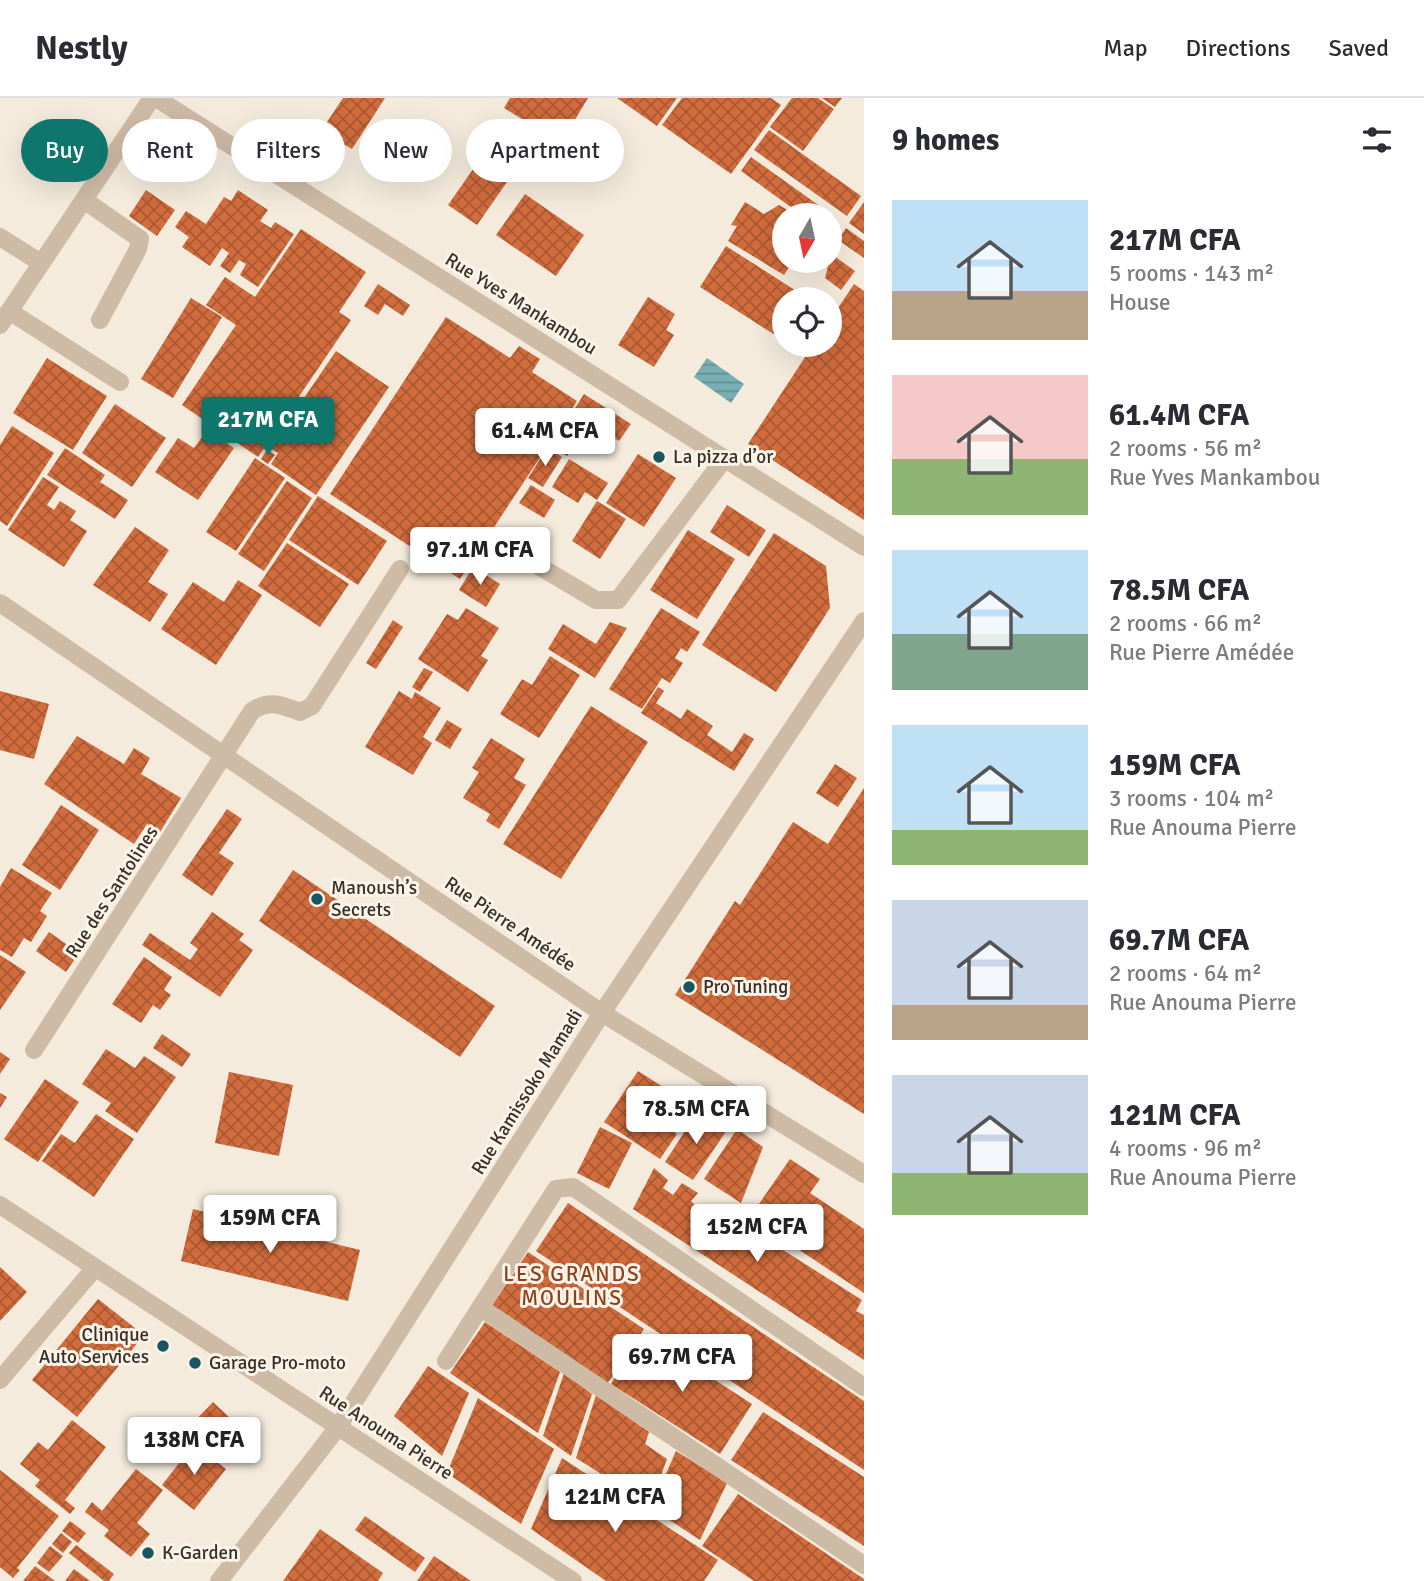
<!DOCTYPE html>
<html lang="en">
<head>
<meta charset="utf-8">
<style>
	:root { --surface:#fff; --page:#f7f7f7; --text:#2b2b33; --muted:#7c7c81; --line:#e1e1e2; --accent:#0f766e }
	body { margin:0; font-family:Signika,sans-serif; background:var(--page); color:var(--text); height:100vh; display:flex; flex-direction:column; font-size:26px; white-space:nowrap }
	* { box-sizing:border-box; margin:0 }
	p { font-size:23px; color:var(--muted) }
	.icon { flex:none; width:38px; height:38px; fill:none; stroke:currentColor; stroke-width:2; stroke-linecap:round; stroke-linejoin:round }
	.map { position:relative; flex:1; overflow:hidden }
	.side { display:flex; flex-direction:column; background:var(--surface); width:560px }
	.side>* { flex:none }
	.guide { position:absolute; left:21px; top:21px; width:665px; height:63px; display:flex; gap:14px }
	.needle { width:46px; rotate:189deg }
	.buttons { position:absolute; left:772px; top:105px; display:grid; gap:14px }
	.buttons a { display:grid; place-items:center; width:70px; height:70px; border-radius:50%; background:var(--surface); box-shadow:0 7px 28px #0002; font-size:35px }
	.price { position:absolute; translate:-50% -60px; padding:0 16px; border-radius:7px; background:#fff; color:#222; font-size:23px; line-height:46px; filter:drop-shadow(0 2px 4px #0008) }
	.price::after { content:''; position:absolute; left:50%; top:42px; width:21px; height:16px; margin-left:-10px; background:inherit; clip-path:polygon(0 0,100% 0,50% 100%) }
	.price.selected { background:var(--accent); color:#fff }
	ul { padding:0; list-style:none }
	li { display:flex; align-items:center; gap:21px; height:175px; padding:0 28px }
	li span { display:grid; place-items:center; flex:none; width:196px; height:140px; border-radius:0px; color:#555 }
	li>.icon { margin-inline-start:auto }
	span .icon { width:84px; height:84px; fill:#fffc; stroke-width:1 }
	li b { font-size:30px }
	h2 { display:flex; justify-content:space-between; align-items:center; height:84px; padding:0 28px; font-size:30px }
	.tag { padding:0 24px; border-radius:32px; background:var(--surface); box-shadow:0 7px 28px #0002; font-size:24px; line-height:63px }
	.tag.selected { background:var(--accent); color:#fff }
	header { display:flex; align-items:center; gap:42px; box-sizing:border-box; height:98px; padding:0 35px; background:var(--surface); border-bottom:2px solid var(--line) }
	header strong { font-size:33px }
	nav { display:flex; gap:38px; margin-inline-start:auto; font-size:24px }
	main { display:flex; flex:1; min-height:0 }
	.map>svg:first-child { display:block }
</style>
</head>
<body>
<header>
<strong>Nestly</strong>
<nav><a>Map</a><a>Directions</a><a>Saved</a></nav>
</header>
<main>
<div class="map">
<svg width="864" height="1483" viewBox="0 0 864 1483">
	<defs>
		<pattern id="water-rules" width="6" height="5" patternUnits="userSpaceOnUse" patternTransform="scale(1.75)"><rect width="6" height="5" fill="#78aeb4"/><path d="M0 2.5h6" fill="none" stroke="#638e92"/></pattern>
		<pattern id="building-cross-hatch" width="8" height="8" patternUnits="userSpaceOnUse" patternTransform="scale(1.75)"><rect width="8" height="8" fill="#d16c3d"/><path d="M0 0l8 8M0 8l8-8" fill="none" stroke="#ab5933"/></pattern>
	</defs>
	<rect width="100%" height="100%" fill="#f4ebdc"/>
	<path fill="url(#water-rules)" d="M707 260 744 286 731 305 694 279Z"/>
	<g fill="url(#building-cross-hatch)">
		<path d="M343 0H385L352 51 335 41 328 51 315 42Z"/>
		<path d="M510 0H588L561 45 504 10Z"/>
		<path d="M617 0H677L657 28Z"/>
		<path d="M682 0H771L781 7 731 76 662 27Z"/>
		<path d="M792 0H818L834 11 803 53 770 29Z"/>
		<path d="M822 0H842L835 9Z"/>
		<path d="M410 21 443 44 420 76 387 53Z"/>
		<path d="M769 32 861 98 847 118 754 52Z"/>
		<path d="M483 57 512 77 477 127 448 107Z"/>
		<path d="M751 59 835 119 830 128V117H802L741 73Z"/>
		<path d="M146 92 175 112 157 138 129 118Z"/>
		<path d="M238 92 268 112 260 123 271 130 275 124 294 136 258 189 240 177 246 166 239 162 230 175 220 168 229 155 222 150 210 168 182 149 189 139 175 129 186 113 206 126 224 99 231 103Z"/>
		<path d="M525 96 584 137 556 178 496 137Z"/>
		<path d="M745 104 764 116 779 107 796 117H784V163H793L784 177 728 143 737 128 731 127Z"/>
		<path d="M864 104V136L849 125Z"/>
		<path d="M846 130 864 143V160L838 142Z"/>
		<path d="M301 131 366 174 339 214 351 222 258 359 182 307 236 227 206 207 225 179 255 199Z"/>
		<path d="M726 148 801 196 798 201H784V223L775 237 700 189Z"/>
		<path d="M830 155 855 173 841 192 825 180 828 168 820 163H830Z"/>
		<path d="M378 186 410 207 403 218 385 206 378 217 364 208Z"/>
		<path d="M854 186 864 193V422L748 346 813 247H830V222Z"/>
		<path d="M648 199 675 216 666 232 674 237 654 269 618 247Z"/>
		<path d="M191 200 222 219 173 300 141 281Z"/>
		<path d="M446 219 510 260 519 248 540 261 532 274 577 303 460 481 330 396Z"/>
		<path d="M336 253 389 289 316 397 271 366 278 355 270 350Z"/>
		<path d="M47 260 107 298 73 352 13 315Z"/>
		<path d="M584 296 631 326 619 343 596 329 581 353 573 348 567 358 551 348Z"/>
		<path d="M115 306 166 340 132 389 82 355Z"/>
		<path d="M12 328 54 355 7 428 0 423V347Z"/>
		<path d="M207 332 234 350 198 402 155 374 178 340 194 350Z"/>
		<path d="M65 350 105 377 100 384 128 402 115 421 47 377Z"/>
		<path d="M547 350 562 359 543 389 528 380Z"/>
		<path d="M267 352 275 357 268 366 261 361Z"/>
		<path d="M638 356 676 380 644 429 606 405Z"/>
		<path d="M255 360 285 380 236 453 206 434Z"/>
		<path d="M569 361 608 385 597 402 585 394 578 405 552 389Z"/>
		<path d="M43 379 59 389 47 407 54 412 60 403 76 413 70 422 87 433 64 469 8 432Z"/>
		<path d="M287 383 312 400 264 473 238 456Z"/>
		<path d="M531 387 555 402 544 420 519 405Z"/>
		<path d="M318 398 387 443 358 487 289 442Z"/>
		<path d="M597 403 626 421 600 461 572 443Z"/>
		<path d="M727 407 766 432 749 459 710 434Z"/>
		<path d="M135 429 169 452 148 484 168 496 150 524 93 487Z"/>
		<path d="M688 432 735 461 697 521 650 492Z"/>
		<path d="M774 435 826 468 830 510 776 594 702 547Z"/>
		<path d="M287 445 349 486 320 529 258 488Z"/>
		<path d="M473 469 500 486 486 509 459 492Z"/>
		<path d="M238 482 262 497 216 567 161 531 193 484 224 504Z"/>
		<path d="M466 510 499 530 481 558 488 562 468 594 418 561 447 516 458 522Z"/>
		<path d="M661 510 700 534 687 554 681 550 675 560 683 565 670 585 662 580 642 611 609 591Z"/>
		<path d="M393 522 403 529 376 571 366 565Z"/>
		<path d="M610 524 627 530 595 580 548 551 563 526 596 546Z"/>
		<path d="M550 558 580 577 539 640 500 616 522 581 532 587Z"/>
		<path d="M424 570 433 574 420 594 412 589Z"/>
		<path d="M658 589 664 593 656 605 681 621 687 611 713 628 707 637 732 654 744 635 754 641 734 673 641 615Z"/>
		<path d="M0 593 49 606 34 661 0 652Z"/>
		<path d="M399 593 412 601 415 594 441 610 423 639 432 645 413 677 365 649Z"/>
		<path d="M591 608 648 644 561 781 503 746Z"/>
		<path d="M447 622 462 631 450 651 435 642Z"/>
		<path d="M77 638 124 666 134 650 150 660 141 676 181 700 160 734 147 726 134 746 44 686Z"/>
		<path d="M491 640 525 661 514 680 526 687 499 731 486 723 490 716 463 700 479 674 472 670Z"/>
		<path d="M835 666 857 680 838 709 816 695Z"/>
		<path d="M864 690V1016L675 897 735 803 740 807 793 724 828 746Z"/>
		<path d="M61 707 99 732 60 792 22 767Z"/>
		<path d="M227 711 242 721 219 755 234 765 212 798 182 777Z"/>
		<path d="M11 770 52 795 40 813 47 818 31 844 24 840 12 859 0 852V789Z"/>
		<path d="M293 772 495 908 460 959 259 823Z"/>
		<path d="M212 814 244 836 239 842 253 852 220 899 142 847 150 835 190 862 198 851 190 845Z"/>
		<path d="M49 834 79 855 66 874 36 853Z"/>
		<path d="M0 857 26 874 0 912Z"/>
		<path d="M144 859 172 879 164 892 171 897 160 912 153 907 141 925 112 906Z"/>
		<path d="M162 936 191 956 182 969 153 950Z"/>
		<path d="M106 951 135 970 144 958 176 979 137 1035 105 1013 111 1005 82 986Z"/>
		<path d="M0 954 10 961 0 976Z"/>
		<path d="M638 973 690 1006 673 1033 677 1036 660 1061 604 1024Z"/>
		<path d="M229 974 293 987 279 1058 215 1045Z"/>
		<path d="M45 981 79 1004 38 1064 4 1041Z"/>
		<path d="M0 995 7 999 0 1010Z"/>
		<path d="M698 1013 727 1032 693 1082 665 1064Z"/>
		<path d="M96 1016 134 1041 94 1099 42 1063 61 1036 75 1045Z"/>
		<path d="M600 1029 632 1045 609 1091 577 1075Z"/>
		<path d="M737 1031 763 1049 741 1105 704 1081Z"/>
		<path d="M790 1061 820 1081 810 1095 864 1131V1195L750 1119Z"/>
		<path d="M654 1070 668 1082 663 1090 673 1097 682 1085 698 1095 691 1103 700 1112 707 1107 718 1116 714 1123 756 1146 764 1140 862 1202 856 1213 864 1217V1262L633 1111Z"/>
		<path d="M568 1105 864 1303V1372L536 1153Z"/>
		<path d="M193 1111 360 1152 348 1203 181 1163Z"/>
		<path d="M528 1154 644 1231 607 1286 491 1209Z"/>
		<path d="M0 1169 27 1194 0 1223Z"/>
		<path d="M98 1201 144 1237 77 1319 32 1282Z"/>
		<path d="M485 1224 560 1274 538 1335 450 1275Z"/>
		<path d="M644 1236 752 1306 720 1356 611 1286Z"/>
		<path d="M428 1268 469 1295 442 1358 394 1318Z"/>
		<path d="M564 1275 592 1296 571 1358 543 1338Z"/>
		<path d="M596 1297 649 1334 645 1346 667 1361 655 1394 632 1381 628 1393 576 1360Z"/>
		<path d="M478 1300 554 1351 521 1426 447 1375Z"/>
		<path d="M213 1304 246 1335 222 1361 188 1330Z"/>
		<path d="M763 1314 864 1379V1448L731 1362Z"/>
		<path d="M72 1322 106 1349 65 1402 75 1410 70 1416 35 1388 40 1382 20 1366 38 1344 48 1352Z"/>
		<path d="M194 1346 226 1371 194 1412 162 1387Z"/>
		<path d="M676 1353 727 1385 700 1442 651 1410Z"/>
		<path d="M562 1360 718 1462 704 1483H606L531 1431Z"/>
		<path d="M136 1371 163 1392 137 1425 150 1436 131 1459 104 1438 109 1432 85 1414 92 1404 102 1413Z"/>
		<path d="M0 1372 59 1418 17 1470 20 1472 13 1480 0 1469Z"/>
		<path d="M738 1396 864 1481V1483H754L702 1448Z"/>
		<path d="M365 1418 425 1460 415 1474 355 1432Z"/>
		<path d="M70 1423 86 1435 78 1445 62 1433Z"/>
		<path d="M320 1431 383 1475 378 1483H283Z"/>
		<path d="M61 1435 72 1444 63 1455 52 1446Z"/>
		<path d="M76 1447 114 1476 109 1483H104L69 1455Z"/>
		<path d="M50 1448 63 1458 49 1474 37 1465Z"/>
		<path d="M434 1458 471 1483H417Z"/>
		<path d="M35 1468 55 1483H23Z"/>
		<path d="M74 1471 90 1483H65Z"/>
	</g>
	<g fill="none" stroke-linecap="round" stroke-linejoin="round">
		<g stroke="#cebba6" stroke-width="18">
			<path d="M156 0 864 449"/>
			<path d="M84 102 140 141 138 151 100 222"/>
			<path d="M0 139 41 165"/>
			<path d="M9 213 120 284"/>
			<path d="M0 227 152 0"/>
			<path d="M515 454 596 502H618L725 360"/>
			<path d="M0 505 602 915 864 1076"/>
			<path d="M34 952 252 613C270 601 281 607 300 614L312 608 400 471"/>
			<path d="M0 1107 573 1483"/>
			<path d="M481 1210 864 1467"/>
			<path d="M446 1263 556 1091 573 1089 864 1289"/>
			<path d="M0 1282 94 1171"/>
			<path d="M219 1483 338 1329 602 915 864 523"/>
		</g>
	</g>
	<g fill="#19565f" stroke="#fbf4e9" stroke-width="2.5">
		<circle cx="659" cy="359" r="7"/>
		<circle cx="317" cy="801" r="7"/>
		<circle cx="689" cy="889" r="7"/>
		<circle cx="163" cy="1248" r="7"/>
		<circle cx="195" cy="1265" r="7"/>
		<circle cx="148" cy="1455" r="7"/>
	</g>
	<g text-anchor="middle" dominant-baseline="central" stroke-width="6" stroke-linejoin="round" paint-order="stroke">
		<g font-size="19" fill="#3a2f28" stroke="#fbf4e9">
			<text transform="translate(521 206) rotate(32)">Rue Yves Mankambou</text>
			<text transform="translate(112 794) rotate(-57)">Rue des Santolines</text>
			<text transform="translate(510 826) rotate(34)">Rue Pierre Amédée</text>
			<text transform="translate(527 994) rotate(-58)">Rue Kamissoko Mamadi</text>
			<text transform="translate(386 1335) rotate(33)">Rue Anouma Pierre</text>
		</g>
		<g font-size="19" fill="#3a2f28" stroke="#fbf4e9" text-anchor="start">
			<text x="673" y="359">La pizza d’or</text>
			<text x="331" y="790">Manoush’s<tspan x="331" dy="22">Secrets</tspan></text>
			<text x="703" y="889">Pro Tuning</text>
			<text x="149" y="1237" text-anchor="end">Clinique<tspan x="149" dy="22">Auto Services</tspan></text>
			<text x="209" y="1265">Garage Pro-moto</text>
			<text x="162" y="1455">K-Garden</text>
		</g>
		<g font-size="21" letter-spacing="2" fill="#913e19" stroke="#fbf4e9">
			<text x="572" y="1176">LES GRANDS<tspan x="572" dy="24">MOULINS</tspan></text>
		</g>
	</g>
</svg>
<div class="buttons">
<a><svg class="needle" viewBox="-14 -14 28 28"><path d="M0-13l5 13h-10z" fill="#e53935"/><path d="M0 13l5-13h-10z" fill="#7c7c81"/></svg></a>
<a><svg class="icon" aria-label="locate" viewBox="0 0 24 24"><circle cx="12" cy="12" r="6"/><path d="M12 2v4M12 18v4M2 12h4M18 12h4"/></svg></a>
</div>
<b class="price selected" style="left:268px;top:359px">217M CFA</b>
<b class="price" style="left:545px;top:370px">61.4M CFA</b>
<b class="price" style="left:480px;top:489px">97.1M CFA</b>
<b class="price" style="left:696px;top:1048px">78.5M CFA</b>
<b class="price" style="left:270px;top:1157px">159M CFA</b>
<b class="price" style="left:757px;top:1166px">152M CFA</b>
<b class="price" style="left:682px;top:1296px">69.7M CFA</b>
<b class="price" style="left:194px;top:1379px">138M CFA</b>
<b class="price" style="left:615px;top:1436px">121M CFA</b>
<div class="guide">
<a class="tag selected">Buy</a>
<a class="tag">Rent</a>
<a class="tag">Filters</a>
<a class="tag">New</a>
<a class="tag">Apartment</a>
</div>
</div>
<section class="side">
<h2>9 homes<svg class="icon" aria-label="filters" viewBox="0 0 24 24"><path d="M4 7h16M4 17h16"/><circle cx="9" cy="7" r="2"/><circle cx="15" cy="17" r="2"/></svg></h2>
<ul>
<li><span style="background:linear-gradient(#bfe0f5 65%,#b9a48a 0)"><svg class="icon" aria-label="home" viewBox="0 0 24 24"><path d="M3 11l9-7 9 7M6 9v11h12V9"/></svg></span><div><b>217M CFA</b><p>5 rooms · 143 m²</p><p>House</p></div></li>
<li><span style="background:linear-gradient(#f6c9c9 60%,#8fb573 0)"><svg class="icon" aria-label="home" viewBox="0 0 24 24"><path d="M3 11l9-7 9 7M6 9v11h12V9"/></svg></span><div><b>61.4M CFA</b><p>2 rooms · 56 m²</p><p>Rue Yves Mankambou</p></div></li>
<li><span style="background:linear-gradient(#bfe0f5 60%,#7fa58c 0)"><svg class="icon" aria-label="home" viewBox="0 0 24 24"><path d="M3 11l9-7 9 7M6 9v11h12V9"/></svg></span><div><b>78.5M CFA</b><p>2 rooms · 66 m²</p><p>Rue Pierre Amédée</p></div></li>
<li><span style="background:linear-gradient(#bfe0f5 75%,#8fb573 0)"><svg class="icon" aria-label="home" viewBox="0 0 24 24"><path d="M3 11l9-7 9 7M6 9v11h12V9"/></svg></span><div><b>159M CFA</b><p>3 rooms · 104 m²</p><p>Rue Anouma Pierre</p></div></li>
<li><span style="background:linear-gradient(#c9d6e8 75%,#b9a48a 0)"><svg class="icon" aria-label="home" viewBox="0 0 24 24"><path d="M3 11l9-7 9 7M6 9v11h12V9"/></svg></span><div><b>69.7M CFA</b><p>2 rooms · 64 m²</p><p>Rue Anouma Pierre</p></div></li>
<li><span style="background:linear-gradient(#c9d6e8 70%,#8fb573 0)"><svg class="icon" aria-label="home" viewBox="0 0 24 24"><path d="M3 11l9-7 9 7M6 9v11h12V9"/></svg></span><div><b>121M CFA</b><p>4 rooms · 96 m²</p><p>Rue Anouma Pierre</p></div></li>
</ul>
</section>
</main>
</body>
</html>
